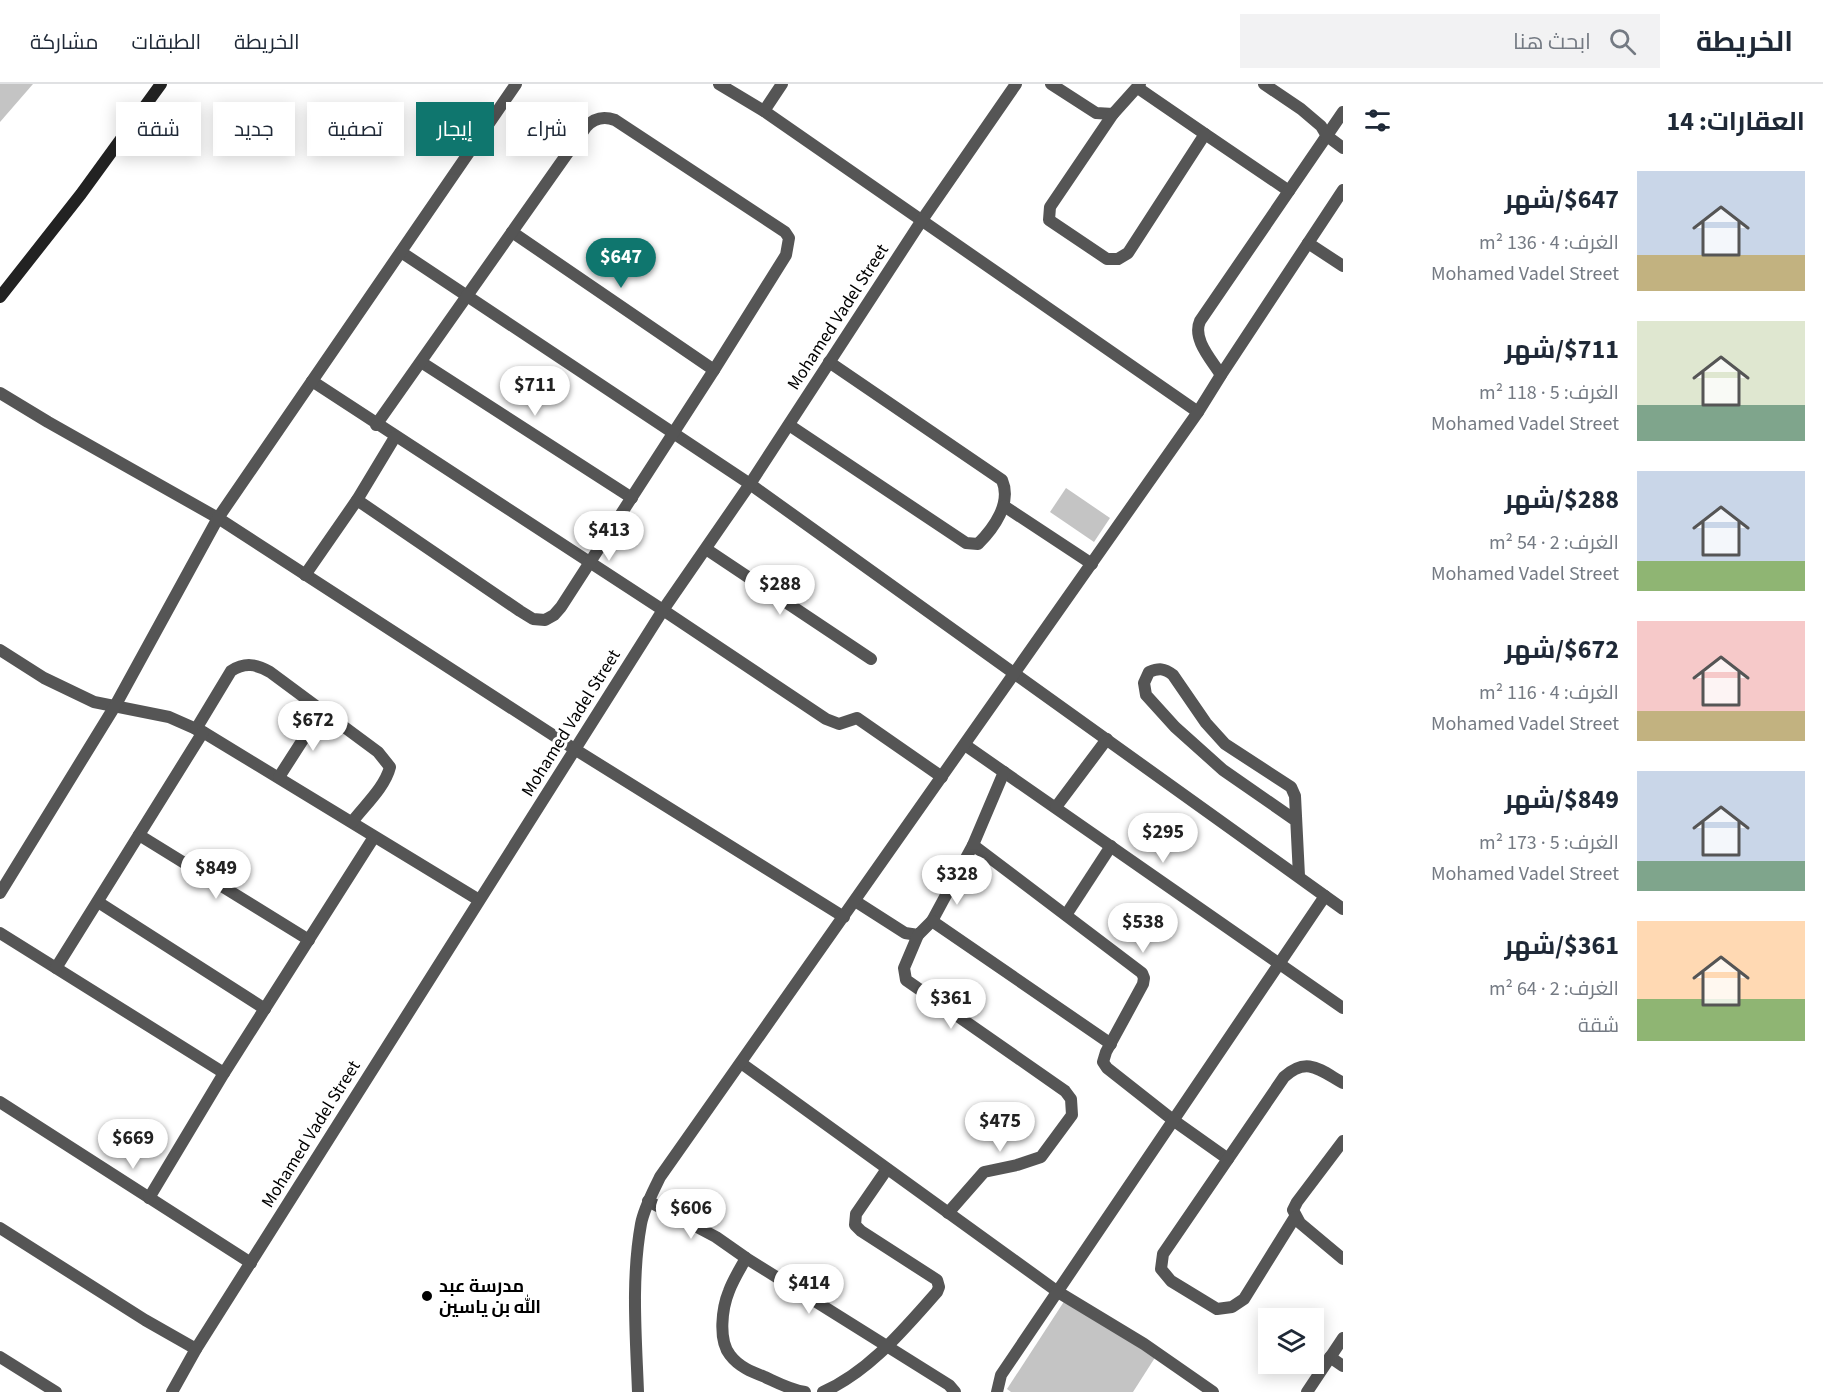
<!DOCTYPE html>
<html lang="ar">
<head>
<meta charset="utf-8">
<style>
	:root { --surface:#fff; --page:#f2f2f3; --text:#1f2937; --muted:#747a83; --line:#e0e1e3; --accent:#0f766e }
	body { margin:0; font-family:"Source Sans 3",Cairo,sans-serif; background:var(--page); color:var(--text); direction:rtl; height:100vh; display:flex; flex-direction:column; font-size:22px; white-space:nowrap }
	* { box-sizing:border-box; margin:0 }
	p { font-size:20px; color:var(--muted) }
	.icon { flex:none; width:33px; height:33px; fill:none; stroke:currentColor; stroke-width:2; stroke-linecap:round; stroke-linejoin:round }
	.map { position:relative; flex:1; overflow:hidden; direction:ltr }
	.panel { display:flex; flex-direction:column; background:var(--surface); width:480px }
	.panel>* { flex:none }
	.guide { position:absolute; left:18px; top:18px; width:570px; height:54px; direction:rtl; display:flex; gap:12px }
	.controls { position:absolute; left:1258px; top:1224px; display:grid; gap:12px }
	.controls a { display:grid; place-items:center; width:66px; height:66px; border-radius:0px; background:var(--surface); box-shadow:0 3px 15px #0003; font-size:30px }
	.price { position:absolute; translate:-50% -51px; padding:0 14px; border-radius:21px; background:#fff; color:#222; font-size:20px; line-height:39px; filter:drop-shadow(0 2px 3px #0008) }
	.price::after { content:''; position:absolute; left:50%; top:36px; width:18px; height:14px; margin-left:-9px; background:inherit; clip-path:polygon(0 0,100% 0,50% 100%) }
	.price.on { background:var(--accent); color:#fff }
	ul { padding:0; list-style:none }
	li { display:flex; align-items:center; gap:18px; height:150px; padding:0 18px }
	li span { display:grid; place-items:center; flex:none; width:168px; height:120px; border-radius:0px; color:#555 }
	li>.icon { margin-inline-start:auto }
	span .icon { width:72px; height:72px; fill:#fffc; stroke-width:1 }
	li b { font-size:26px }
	h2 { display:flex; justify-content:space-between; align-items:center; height:72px; padding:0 18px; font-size:26px }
	.chip { padding:0 21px; border-radius:0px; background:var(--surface); box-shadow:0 3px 15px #0003; font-size:21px; line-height:54px }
	.chip.on { background:var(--accent); color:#fff }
	header { display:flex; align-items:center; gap:36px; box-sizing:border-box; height:84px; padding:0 30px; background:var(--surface); border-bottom:2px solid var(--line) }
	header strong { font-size:28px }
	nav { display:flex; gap:33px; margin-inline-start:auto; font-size:21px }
	.search { width:420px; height:54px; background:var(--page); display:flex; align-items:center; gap:15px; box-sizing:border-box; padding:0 21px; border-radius:0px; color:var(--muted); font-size:22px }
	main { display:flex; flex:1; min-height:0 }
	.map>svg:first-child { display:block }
</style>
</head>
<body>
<header>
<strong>الخريطة</strong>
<div class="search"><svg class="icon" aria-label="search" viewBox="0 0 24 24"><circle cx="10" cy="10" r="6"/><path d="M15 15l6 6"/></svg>ابحث هنا</div>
<nav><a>الخريطة</a><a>الطبقات</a><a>مشاركة</a></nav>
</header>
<main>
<section class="panel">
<h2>العقارات: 14<svg class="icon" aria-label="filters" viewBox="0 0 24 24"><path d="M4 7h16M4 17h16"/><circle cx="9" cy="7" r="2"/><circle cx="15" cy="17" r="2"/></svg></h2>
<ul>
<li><span style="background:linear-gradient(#c9d6e8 70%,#c2b280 0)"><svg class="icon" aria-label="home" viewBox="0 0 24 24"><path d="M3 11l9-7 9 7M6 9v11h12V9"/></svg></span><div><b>$647/شهر</b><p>الغرف: 4 · 136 m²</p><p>Mohamed Vadel Street</p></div></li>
<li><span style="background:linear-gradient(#dfe7d0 70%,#7fa58c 0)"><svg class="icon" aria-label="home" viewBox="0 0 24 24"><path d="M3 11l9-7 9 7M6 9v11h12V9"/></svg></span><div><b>$711/شهر</b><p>الغرف: 5 · 118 m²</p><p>Mohamed Vadel Street</p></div></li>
<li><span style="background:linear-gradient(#c9d6e8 75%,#8fb573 0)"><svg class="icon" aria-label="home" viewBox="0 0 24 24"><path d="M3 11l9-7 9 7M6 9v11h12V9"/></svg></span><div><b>$288/شهر</b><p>الغرف: 2 · 54 m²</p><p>Mohamed Vadel Street</p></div></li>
<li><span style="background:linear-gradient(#f6c9c9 75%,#c2b280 0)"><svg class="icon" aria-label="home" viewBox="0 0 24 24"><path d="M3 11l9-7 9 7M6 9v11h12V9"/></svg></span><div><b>$672/شهر</b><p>الغرف: 4 · 116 m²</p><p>Mohamed Vadel Street</p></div></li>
<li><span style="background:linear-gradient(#c9d6e8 75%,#7fa58c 0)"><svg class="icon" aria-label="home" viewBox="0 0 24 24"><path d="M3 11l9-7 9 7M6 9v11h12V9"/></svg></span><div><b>$849/شهر</b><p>الغرف: 5 · 173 m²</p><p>Mohamed Vadel Street</p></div></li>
<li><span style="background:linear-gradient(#ffd9b3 65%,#8fb573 0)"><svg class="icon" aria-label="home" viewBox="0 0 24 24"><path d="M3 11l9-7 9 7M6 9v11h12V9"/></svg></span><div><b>$361/شهر</b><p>الغرف: 2 · 64 m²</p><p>شقة</p></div></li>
</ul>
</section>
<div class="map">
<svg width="1343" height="1308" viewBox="0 0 1343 1308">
	<rect width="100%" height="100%" fill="#fff"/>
	<g fill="#c4c4c4">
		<path d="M0 0H33L0 38Z"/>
		<path d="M1066 404 1110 434 1094 458 1050 428Z"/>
		<path d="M1065 1216 1156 1272 1133 1308H1011L1007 1305Z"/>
	</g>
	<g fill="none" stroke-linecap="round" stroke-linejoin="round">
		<g stroke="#555" stroke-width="12">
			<path d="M1205 50 1289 107"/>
			<path d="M1221 291C1211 275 1192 255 1200 237L1343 28"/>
			<path d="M789 341 966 459 978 460C994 444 1012 419 1002 396L829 278"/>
			<path d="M1004 422 1092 480"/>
			<path d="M1295 736 1223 686 1175 643 1146 611 1144 599 1149 588C1159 584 1164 584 1173 591L1206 639 1225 660 1291 703 1295 712 1299 792"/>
		</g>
		<g stroke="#555" stroke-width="12">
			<path d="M719 0 764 27 1198 328"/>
			<path d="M1051 0 1096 29 1113 30 1140 0"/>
			<path d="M1264 0 1301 25 1321 42 1327 52 1343 64"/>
			<path d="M764 27 782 0"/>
			<path d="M1113 30 1050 123 1049 136 1107 175H1118L1128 169 1205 50 1138 4"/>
			<path d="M512 148 714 286"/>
			<path d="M1308 159 1343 182"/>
			<path d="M401 168 750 400 1343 825"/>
			<path d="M421 278 632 414"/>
			<path d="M312 297 663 526 826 635 839 640 857 634 942 693"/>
			<path d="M0 309 48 338 218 434 576 666 844 833"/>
			<path d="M357 416 395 353"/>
			<path d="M706 465 871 575"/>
			<path d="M305 491 357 416 520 527 533 535 545 536 554 531 561 523 714 286 786 171 789 154 785 148 615 36C604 32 594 34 586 43L376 341"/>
			<path d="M0 566 44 594 94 618 169 633 203 648 479 816"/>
			<path d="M196 645 231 587C245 578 256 580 270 588L378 668 390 683C385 703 365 721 352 738"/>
			<path d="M965 661 1343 924"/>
			<path d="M279 693 322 626"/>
			<path d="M1056 723 1107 655"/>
			<path d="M139 751 309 856"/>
			<path d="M973 761 1142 889 1144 894 1143 900 1106 968 1103 978 1107 984 1173 1036 1228 1075"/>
			<path d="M0 809 115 622 218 434 516 0"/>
			<path d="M855 817 905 849 918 851 932 837 973 761 1004 688"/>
			<path d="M98 818 265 925"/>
			<path d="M1066 831 1111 762"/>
			<path d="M932 837 1111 960"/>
			<path d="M0 849 224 989 374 753"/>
			<path d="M918 851 904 884 906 896 1065 1007 1071 1015 1072 1031 1041 1073 1017 1081 984 1088 948 1129"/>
			<path d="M56 884 203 648"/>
			<path d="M741 979 1058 1208 1144 1260 1213 1308"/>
			<path d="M0 1018 251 1179"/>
			<path d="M1343 1057 1297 1118 1293 1126 1300 1139 1343 1175"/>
			<path d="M149 1114 224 989"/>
			<path d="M648 1117 716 1153 746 1174 949 1301 955 1308"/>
			<path d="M1295 1133 1244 1215 1232 1223 1217 1225 1171 1197 1161 1185 1163 1170 1284 993C1307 972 1320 986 1343 999"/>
			<path d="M0 1144 145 1236 196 1265"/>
			<path d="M746 1174C740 1185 733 1196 729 1207 722 1224 718 1256 730 1271 739 1283 752 1288 765 1293 778 1299 791 1306 805 1308"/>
			<path d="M0 1273 56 1308"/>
			<path d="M1330 1273 1343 1282"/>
			<path d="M172 1308 196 1265 663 526 750 400 922 136 1016 0"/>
			<path d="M638 1308C636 1253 631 1195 641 1140 644 1124 653 1108 660 1093L1198 328 1221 291 1343 106"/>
			<path d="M823 1308C870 1287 904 1245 937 1208L939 1203 937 1196 861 1147 855 1141 856 1130 887 1085"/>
			<path d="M997 1308 1001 1291 1325 812"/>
			<path d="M1307 1308 1343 1254"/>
		</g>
		<path stroke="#222" stroke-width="12" d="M0 213 81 110 161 0"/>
	</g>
	<circle fill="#000" stroke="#fff" stroke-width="2" cx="427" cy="1212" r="6"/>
	<g text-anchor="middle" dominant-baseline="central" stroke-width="6" stroke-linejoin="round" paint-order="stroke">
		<g font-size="18" fill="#000" stroke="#fff">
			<text transform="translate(838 233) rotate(-57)">Mohamed Vadel Street</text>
			<text transform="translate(571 639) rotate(-58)">Mohamed Vadel Street</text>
			<text transform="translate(311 1050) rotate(-58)">Mohamed Vadel Street</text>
		</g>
		<g font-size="18" font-weight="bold" fill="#000" stroke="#fff" text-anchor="start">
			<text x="439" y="1202">مدرسة عبد<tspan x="439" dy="21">الله بن ياسين</tspan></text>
		</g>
	</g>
</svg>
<div class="controls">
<a><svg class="icon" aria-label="layers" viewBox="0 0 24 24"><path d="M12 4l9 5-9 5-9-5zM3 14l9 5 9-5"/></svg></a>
</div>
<b class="price on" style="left:621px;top:205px">$647</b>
<b class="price" style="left:535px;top:333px">$711</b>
<b class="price" style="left:609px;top:478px">$413</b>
<b class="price" style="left:780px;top:532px">$288</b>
<b class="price" style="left:313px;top:668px">$672</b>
<b class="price" style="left:1163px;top:780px">$295</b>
<b class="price" style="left:216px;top:816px">$849</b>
<b class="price" style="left:957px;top:822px">$328</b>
<b class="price" style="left:1143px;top:870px">$538</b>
<b class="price" style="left:951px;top:946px">$361</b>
<b class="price" style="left:1000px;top:1069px">$475</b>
<b class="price" style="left:133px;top:1086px">$669</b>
<b class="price" style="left:691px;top:1156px">$606</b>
<b class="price" style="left:809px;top:1231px">$414</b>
<div class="guide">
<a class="chip">شراء</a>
<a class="chip on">إيجار</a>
<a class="chip">تصفية</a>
<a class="chip">جديد</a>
<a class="chip">شقة</a>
</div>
</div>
</main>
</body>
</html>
